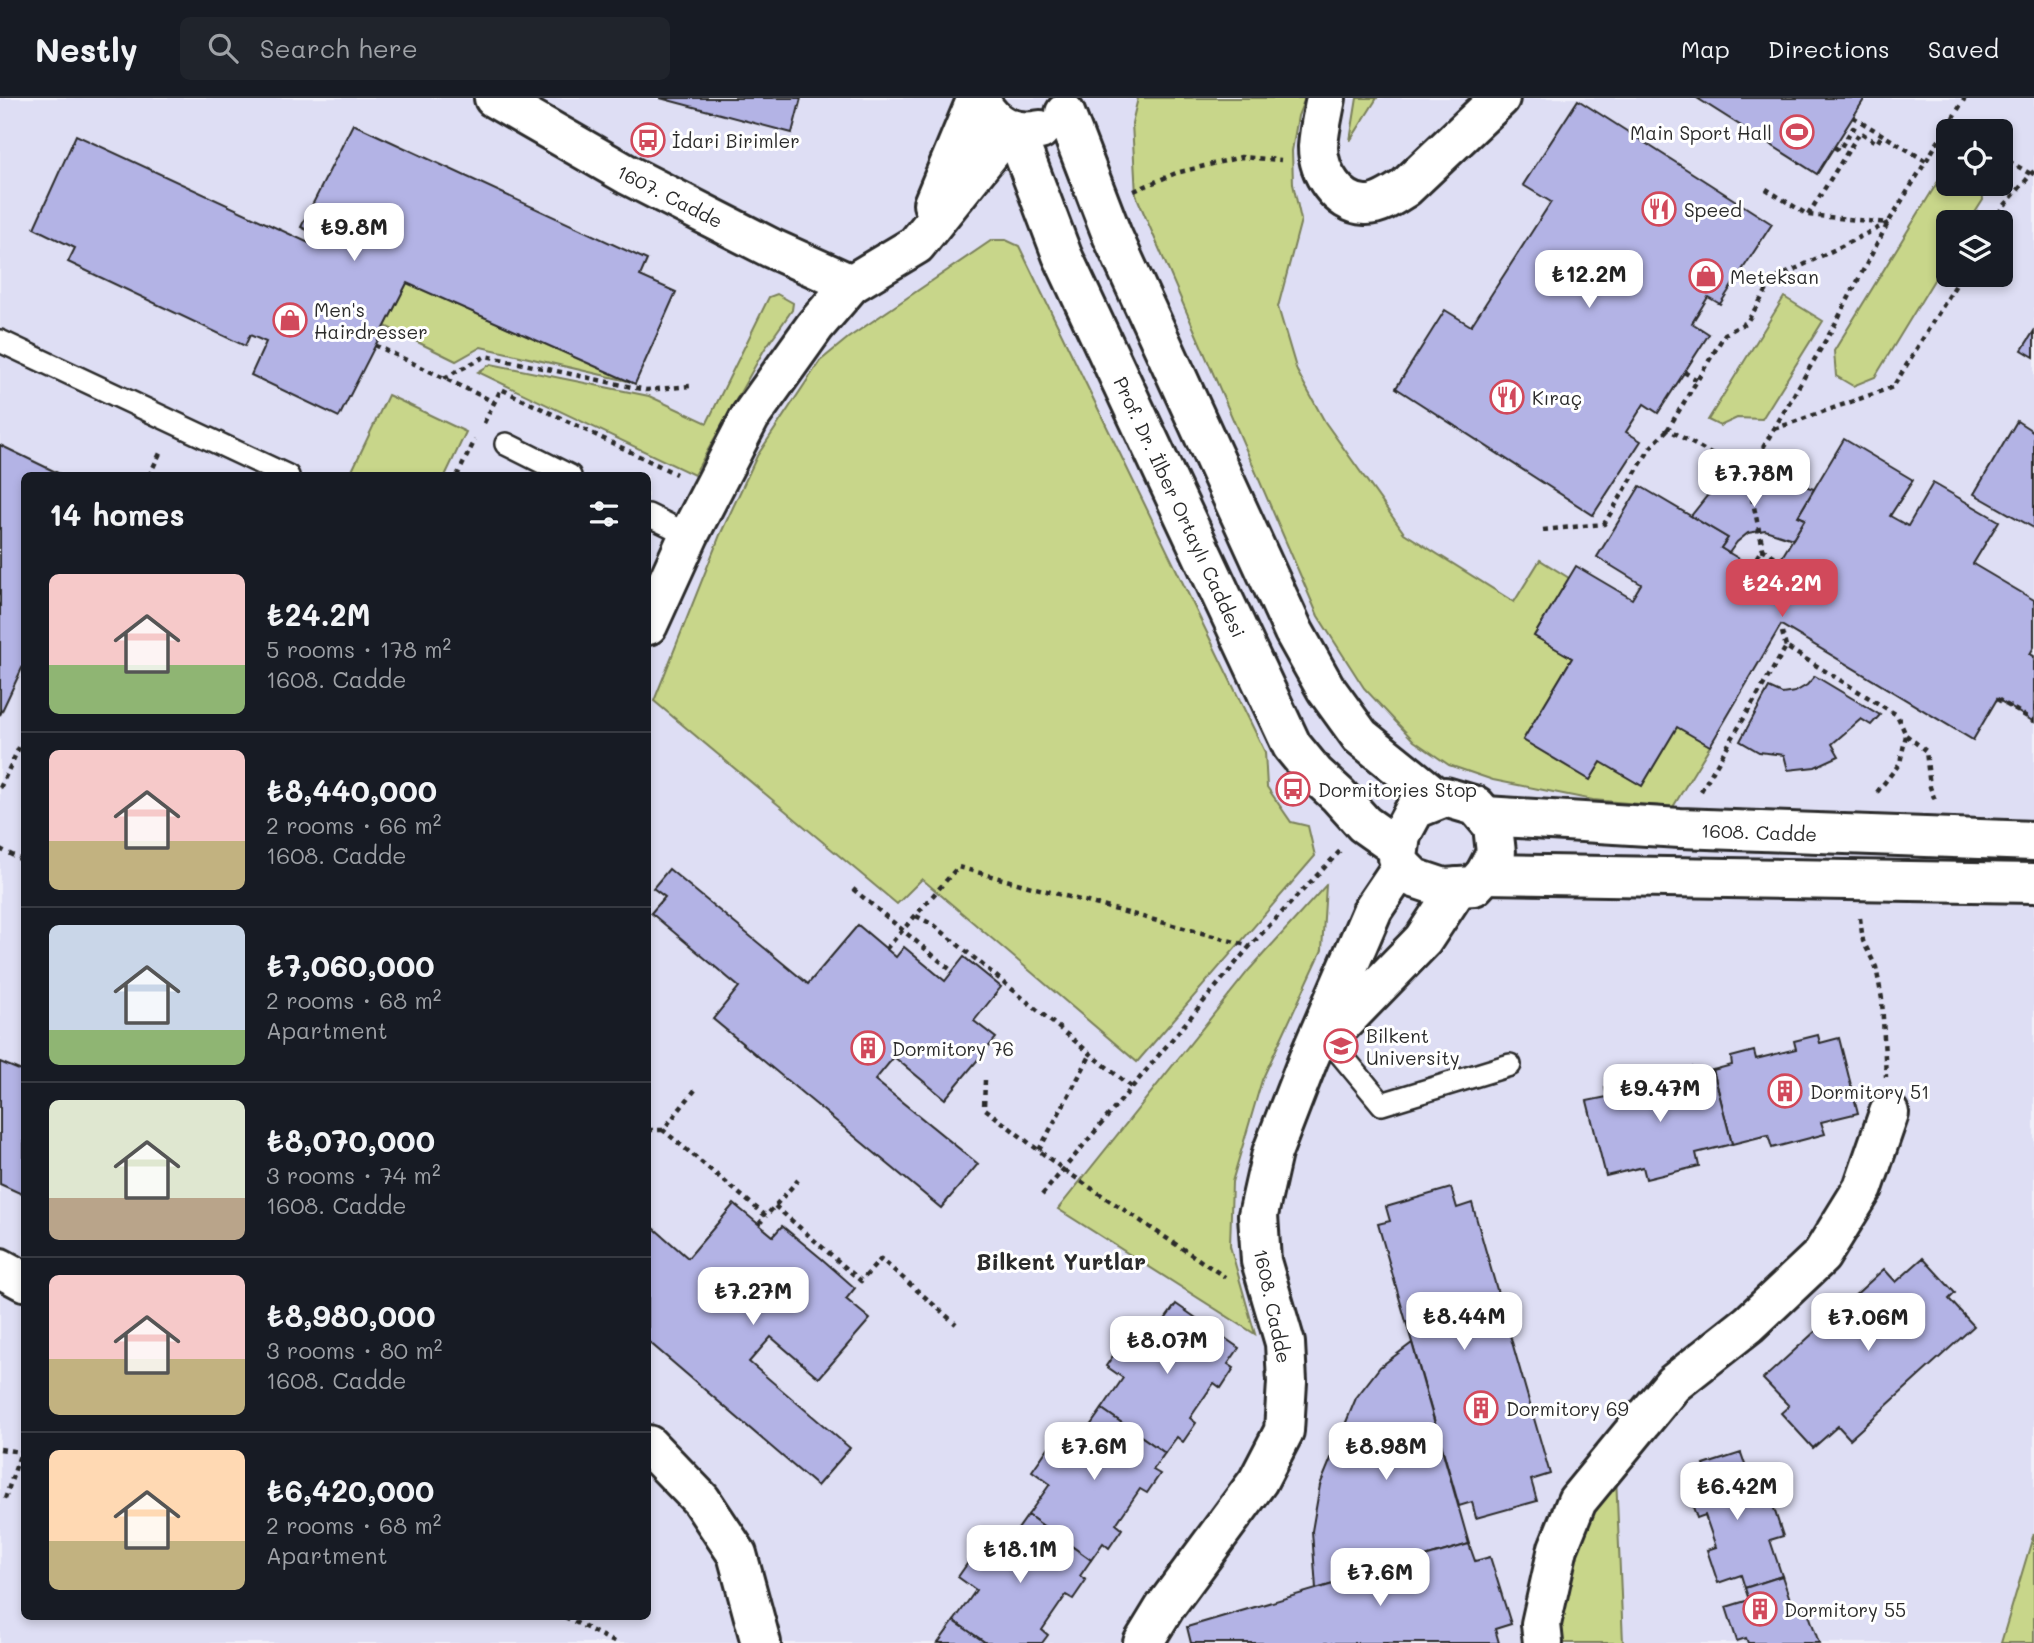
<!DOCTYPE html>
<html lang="en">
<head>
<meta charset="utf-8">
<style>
	:root { --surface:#171b24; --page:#20242c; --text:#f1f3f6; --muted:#9ea1a6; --line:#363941; --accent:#d1495b }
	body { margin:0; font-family:Mali,sans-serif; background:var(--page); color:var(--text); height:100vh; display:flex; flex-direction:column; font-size:26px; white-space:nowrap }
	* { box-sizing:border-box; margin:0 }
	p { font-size:23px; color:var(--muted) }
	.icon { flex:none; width:38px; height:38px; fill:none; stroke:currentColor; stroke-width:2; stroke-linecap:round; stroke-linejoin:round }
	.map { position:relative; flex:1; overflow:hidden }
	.sheet { position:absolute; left:21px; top:374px; width:630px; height:1148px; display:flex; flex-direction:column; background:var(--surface); border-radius:10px; box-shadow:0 4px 10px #0003 }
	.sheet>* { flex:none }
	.buttons { position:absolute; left:1936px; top:21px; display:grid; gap:14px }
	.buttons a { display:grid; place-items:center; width:77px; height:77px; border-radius:10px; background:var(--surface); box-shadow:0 4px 10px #0003; font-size:35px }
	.price { position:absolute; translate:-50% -60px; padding:0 16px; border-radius:14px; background:#fff; color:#222; font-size:23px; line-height:46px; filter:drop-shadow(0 2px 4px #0008) }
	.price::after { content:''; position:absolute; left:50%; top:42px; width:21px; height:16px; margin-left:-10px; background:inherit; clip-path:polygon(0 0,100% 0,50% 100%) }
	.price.selected { background:var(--accent); color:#fff }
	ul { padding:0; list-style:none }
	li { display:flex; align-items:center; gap:21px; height:175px; padding:0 28px }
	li+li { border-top:2px solid var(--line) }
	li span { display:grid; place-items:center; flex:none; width:196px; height:140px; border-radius:10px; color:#555 }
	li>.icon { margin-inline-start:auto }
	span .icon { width:84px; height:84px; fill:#fffc; stroke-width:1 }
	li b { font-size:30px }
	h2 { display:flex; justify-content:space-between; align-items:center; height:84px; padding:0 28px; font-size:30px }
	header { display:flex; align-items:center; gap:42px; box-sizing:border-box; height:98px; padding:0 35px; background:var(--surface); border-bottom:2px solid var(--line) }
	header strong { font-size:33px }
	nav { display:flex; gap:38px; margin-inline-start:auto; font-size:24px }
	.search { width:490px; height:63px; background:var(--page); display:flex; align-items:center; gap:18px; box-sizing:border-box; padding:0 24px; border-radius:10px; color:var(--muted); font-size:26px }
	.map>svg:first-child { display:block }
</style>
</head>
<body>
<header>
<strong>Nestly</strong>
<div class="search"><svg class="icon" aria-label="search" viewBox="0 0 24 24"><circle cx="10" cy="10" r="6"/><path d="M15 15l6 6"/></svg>Search here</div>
<nav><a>Map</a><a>Directions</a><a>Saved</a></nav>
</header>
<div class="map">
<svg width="2034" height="1545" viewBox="0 0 2034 1545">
	<rect width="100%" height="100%" fill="#f0f0fa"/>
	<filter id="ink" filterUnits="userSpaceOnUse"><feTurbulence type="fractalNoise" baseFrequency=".0143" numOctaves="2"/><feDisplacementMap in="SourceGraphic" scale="14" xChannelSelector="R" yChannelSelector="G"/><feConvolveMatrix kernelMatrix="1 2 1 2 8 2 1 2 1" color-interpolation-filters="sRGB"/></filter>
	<g filter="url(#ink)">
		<path fill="#dedef4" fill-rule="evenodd" d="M0 0H2034V1545H0ZM1948 33H2000V86H1948ZM1948 124H2000V177H1948ZM24 378H648V1519H24Z"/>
		<g fill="#c8d68a" stroke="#7a805a" stroke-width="2">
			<path d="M1138 0H1305L1298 18 1292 53 1293 86 1301 122 1278 209 1297 273 1325 324 1404 435 1514 504 1540 462 1569 480 1534 538 1572 560 1523 642 1590 682 1601 664 1642 688 1677 629 1710 648 1673 709 1593 702 1493 682 1449 667 1414 643 1364 590 1318 518 1136 97 1132 25Z"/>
			<path d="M1357 0H1377L1350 43Z"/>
			<path d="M1948 76V86H1982L1983 102 1969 124H1948V159L1875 279 1853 288 1836 278 1834 253 1940 80Z"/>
			<path d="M992 142H1006L1019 148 1265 654 1267 689 1291 724 1308 728 1315 758 1137 964 922 781 897 806 654 603 720 437 757 358 820 263 848 240Z"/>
			<path d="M407 185 628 283 481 249 456 263 385 228Z"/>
			<path d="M777 196 793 205 792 212 764 252 694 377 478 274 491 266 649 298 707 325 769 199Z"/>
			<path d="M1784 199 1823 223 1762 321 1737 320 1720 328 1708 322Z"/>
			<path d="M388 297 466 334 445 378 350 377Z"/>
			<path d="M1326 787 1322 852 1262 982 1232 1084 1230 1148 1255 1236 1058 1111 1249 872Z"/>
			<path d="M1616 1377 1623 1545H1556L1571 1448Z"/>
			<path d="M2034 1435V1545H2001Z"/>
		</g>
		<g fill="#b3b3e5" stroke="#2b2b2b" stroke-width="2">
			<path d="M660 0H801L792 35Z"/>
			<path d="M1697 0H1865L1817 76Z"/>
			<path d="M1578 2 1772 126 1720 206 1708 199 1692 225 1709 236 1658 315 1644 306 1626 334 1641 343 1593 417 1396 290 1445 212 1471 228 1551 104 1523 87Z"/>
			<path d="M353 26 647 162 640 178 676 194 635 286 407 185 339 319 251 277 266 244 250 237 245 248 68 164 75 150 34 130 76 37 311 146 317 137 301 129Z"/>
			<path d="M2034 233V259L2022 252Z"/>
			<path d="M2017 323 2034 334V430L1974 396Z"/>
			<path d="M1844 341 1913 382 1890 418 1908 428 1933 385 1999 423 1973 466 2034 502V549L2030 556 2034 558V624L1997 601 1973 642 1781 527 1710 648 1677 629 1642 688 1601 664 1590 682 1523 642 1572 560 1534 538 1576 468 1632 501 1641 486 1597 459 1640 388 1728 440 1721 450 1770 479 1805 421 1798 418Z"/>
			<path d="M0 347 64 378H24V566L0 617Z"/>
			<path d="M1755 378 1783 381 1814 391 1798 418 1805 421 1793 441 1765 432 1748 435 1737 444 1729 455 1721 450 1728 440 1691 418 1707 398 1728 386Z"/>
			<path d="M1815 578 1880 617 1871 627 1861 621 1832 646 1839 658 1815 669 1788 672 1784 657 1759 654 1740 643 1769 590 1782 596 1795 594 1807 587Z"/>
			<path d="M669 771 808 886 858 827 896 859 904 849 945 883 964 859 1001 889 974 923 996 940 945 1001 894 959 875 982 978 1066 941 1110 713 921 739 889 651 815 665 799 653 790Z"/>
			<path d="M1818 937 1820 945 1839 940 1858 1015 1821 1024 1825 1036 1772 1050 1768 1037 1732 1046 1713 972 1732 967 1731 959 1754 953 1756 961 1796 951 1794 943Z"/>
			<path d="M0 964 24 974V1097L0 1086Z"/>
			<path d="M1692 969 1694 977 1713 972 1732 1046 1696 1055 1699 1068 1646 1081 1643 1069 1606 1078 1587 1003 1607 999 1605 990 1628 984 1630 993 1670 983 1668 974Z"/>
			<path d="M1451 1090 1457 1110 1472 1105 1550 1376 1531 1382 1537 1403 1476 1420 1472 1404 1459 1408 1378 1126 1390 1123 1386 1109Z"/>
			<path d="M734 1106 773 1138 782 1128 822 1161 855 1190 846 1201 870 1221 819 1280 771 1239 749 1264 850 1350 817 1388 648 1243V1125L688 1160Z"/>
			<path d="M1923 1160 1955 1195 1949 1201 1974 1228 1850 1341 1838 1328 1813 1350 1781 1315 1789 1308 1763 1281 1884 1171 1896 1184Z"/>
			<path d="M1176 1206 1239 1250 1228 1266 1234 1270 1221 1290 1214 1285 1190 1320 1196 1325 1183 1344 1177 1339 1165 1355 1102 1311 1123 1280 1106 1268 1136 1224 1154 1237Z"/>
			<path d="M1412 1245 1469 1446 1316 1491 1312 1433 1320 1387 1356 1300 1380 1269Z"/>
			<path d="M1102 1311 1165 1355 1153 1372 1160 1376 1147 1395 1140 1391 1116 1426 1122 1431 1109 1450 1103 1445 1091 1462 1028 1417 1050 1386 1032 1373 1062 1330 1080 1342Z"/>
			<path d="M1741 1355 1753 1390 1766 1386 1783 1438 1770 1442 1782 1478 1745 1490 1741 1477 1718 1485 1707 1452 1716 1449 1705 1417 1697 1420 1685 1387 1708 1379 1704 1367Z"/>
			<path d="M1028 1417 1091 1462 1080 1478 1086 1482 1073 1501 1066 1497 1042 1532 1048 1537 1042 1545H986L954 1523 976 1492 958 1479 988 1436 1006 1448Z"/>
			<path d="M1469 1446 1475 1463 1490 1459 1511 1526 1495 1531 1499 1545H1191L1187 1529Z"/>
			<path d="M1782 1478 1794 1513 1806 1508 1819 1545H1748L1746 1540 1737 1543 1726 1509 1749 1502 1745 1490Z"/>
			<path d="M954 1523 986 1545H938Z"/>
		</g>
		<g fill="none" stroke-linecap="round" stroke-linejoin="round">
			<defs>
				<g id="service">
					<path d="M0 243 288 378"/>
					<path d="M506 346 570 378"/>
					<path d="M648 417 689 437"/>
					<path d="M1328 941 1382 1006 1510 967"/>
				</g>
				<g id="minor">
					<path d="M494 0 628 77 771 150 851 186"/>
					<path d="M1326 0C1323 16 1319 32 1318 49 1318 74 1338 106 1365 107 1379 108 1394 97 1405 90L1500 0"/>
					<path d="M933 106 977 0"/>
					<path d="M648 527 689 437 750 319 815 228 851 186 916 147 1009 31"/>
					<path d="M1326 942 1423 842 1458 789"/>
					<path d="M0 1170 24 1183"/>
					<path d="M648 1347 701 1402 737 1456 761 1545"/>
					<path d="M1143 1545 1165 1509 1258 1383 1284 1333 1287 1284 1285 1245 1261 1163 1258 1117 1272 1055 1308 962 1373 811 1402 768"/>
					<path d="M1543 1545 1541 1526 1558 1450 1577 1403 1673 1286 1749 1226 1821 1158 1863 1090 1889 1015"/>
				</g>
				<g id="tertiary">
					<path d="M979 0C990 25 1012 38 1040 32"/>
					<path d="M1065 15 1112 137 1294 534 1326 591 1360 638 1438 701"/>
					<path d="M1015 33 1062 157 1292 648 1315 676 1338 697 1364 726 1398 750"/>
					<path d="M1445 699 1476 708 1493 728 1496 755 1485 776 1474 788 1444 790 1414 780 1402 768 1398 760 1401 737 1415 711Z"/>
					<path d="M1485 718 1680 730 2034 743"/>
					<path d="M1485 776 2034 785"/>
				</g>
			</defs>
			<use href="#service" stroke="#2b2b2b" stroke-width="26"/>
			<use href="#minor" stroke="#2b2b2b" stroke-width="44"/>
			<use href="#tertiary" stroke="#2b2b2b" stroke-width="44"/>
			<g stroke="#2b2b2b" stroke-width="4.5" stroke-dasharray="5 5" stroke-linecap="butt">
				<path d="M1853 19 1926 63"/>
				<path d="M1949 27 1959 33"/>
				<path d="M1834 49 1839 52 1853 30 1860 34"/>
				<path d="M2000 58 2034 78"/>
				<path d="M1134 93 1176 75 1241 59 1281 62"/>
				<path d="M1808 117 1860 34 1877 45 1882 37"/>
				<path d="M1994 124 2004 108 2034 73"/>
				<path d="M375 247 494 304"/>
				<path d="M1684 274 1697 282"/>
				<path d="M444 280 486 258 646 292 691 288"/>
				<path d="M484 325 501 291 676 376"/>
				<path d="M1774 331 1893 289 1962 177"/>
				<path d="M1747 377 1668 331 1725 236 1747 224 1773 182 1888 125 1808 117 1766 91"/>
				<path d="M149 378 162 351"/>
				<path d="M457 378 475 342"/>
				<path d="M1543 432 1604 426 1651 349 1668 331"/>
				<path d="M1751 468 1762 451 1781 462"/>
				<path d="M1768 473 1747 377 1834 228 1888 125 1965 0"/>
				<path d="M1782 534 1786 549"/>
				<path d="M1997 601 2034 623"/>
				<path d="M1906 637 1926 653 1930 689 1935 702"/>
				<path d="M0 690 24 639"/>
				<path d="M1701 693 1786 549 1897 617 1906 637 1900 665 1874 698"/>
				<path d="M0 751 24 763"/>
				<path d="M853 791 952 873"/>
				<path d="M916 818 934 827 1131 989"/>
				<path d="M1860 820 1863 843 1876 869 1882 901 1886 979"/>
				<path d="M886 851 958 769 1250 848"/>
				<path d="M985 982 984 1010 1064 1072 1225 1179"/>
				<path d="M695 992 663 1032 766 1118 798 1082"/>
				<path d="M648 1032H663"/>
				<path d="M1039 1052 1091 956"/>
				<path d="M1042 1097 1250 848 1340 753"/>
				<path d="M775 1108 861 1183 881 1161 956 1226"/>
				<path d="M759 1126 766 1118"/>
				<path d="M0 1351 21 1354 24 1351"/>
				<path d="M5 1401 21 1354"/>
				<path d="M565 1519 616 1545"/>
			</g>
			<use href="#service" stroke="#fff" stroke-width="21"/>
			<use href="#minor" stroke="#fff" stroke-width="38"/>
			<use href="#tertiary" stroke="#fff" stroke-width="38"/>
		</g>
	</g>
	<defs>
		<symbol id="stadium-ring" viewBox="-11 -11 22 22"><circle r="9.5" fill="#fff" stroke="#d1495b" stroke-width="1.5"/><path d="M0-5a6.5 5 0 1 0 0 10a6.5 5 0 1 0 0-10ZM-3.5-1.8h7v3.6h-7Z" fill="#d1495b"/></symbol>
		<symbol id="bus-ring" viewBox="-11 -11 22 22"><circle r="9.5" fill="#fff" stroke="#d1495b" stroke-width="1.5"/><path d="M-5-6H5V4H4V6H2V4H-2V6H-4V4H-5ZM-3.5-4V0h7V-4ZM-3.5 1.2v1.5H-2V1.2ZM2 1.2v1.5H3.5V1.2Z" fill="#d1495b"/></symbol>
		<symbol id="restaurant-ring" viewBox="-11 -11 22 22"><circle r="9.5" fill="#fff" stroke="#d1495b" stroke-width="1.5"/><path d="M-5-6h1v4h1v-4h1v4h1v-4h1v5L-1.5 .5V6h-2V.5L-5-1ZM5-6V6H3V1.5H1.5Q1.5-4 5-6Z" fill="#d1495b"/></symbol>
		<symbol id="shop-ring" viewBox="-11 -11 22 22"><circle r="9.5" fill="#fff" stroke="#d1495b" stroke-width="1.5"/><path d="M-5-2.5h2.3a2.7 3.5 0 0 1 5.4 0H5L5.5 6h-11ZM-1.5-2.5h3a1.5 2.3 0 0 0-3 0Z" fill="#d1495b"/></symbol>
		<symbol id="university-ring" viewBox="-11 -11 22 22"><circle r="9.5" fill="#fff" stroke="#d1495b" stroke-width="1.5"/><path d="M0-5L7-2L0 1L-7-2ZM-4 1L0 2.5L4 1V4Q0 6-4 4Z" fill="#d1495b"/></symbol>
		<symbol id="building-ring" viewBox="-11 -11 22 22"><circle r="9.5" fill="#fff" stroke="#d1495b" stroke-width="1.5"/><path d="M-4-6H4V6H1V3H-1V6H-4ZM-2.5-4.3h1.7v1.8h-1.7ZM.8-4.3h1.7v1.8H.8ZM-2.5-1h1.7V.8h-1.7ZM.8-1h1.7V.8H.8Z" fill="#d1495b"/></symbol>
	</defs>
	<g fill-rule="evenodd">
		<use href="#stadium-ring" x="1778" y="15" width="38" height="38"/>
		<use href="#bus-ring" x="629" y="23" width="38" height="38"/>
		<use href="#restaurant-ring" x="1640" y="92" width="38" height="38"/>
		<use href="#shop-ring" x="1687" y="159" width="38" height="38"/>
		<use href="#shop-ring" x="271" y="203" width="38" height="38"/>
		<use href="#restaurant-ring" x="1488" y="280" width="38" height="38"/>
		<use href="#bus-ring" x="1274" y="672" width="38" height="38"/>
		<use href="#university-ring" x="1322" y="929" width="38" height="38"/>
		<use href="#building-ring" x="849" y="931" width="38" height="38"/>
		<use href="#building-ring" x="1766" y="974" width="38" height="38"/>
		<use href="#building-ring" x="1462" y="1291" width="38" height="38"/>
		<use href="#building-ring" x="1741" y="1492" width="38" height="38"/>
	</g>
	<g text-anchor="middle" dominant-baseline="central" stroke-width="6" stroke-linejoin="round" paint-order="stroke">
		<g font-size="19" fill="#2b2b2b" stroke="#fff" text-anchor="start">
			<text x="1772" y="34" text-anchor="end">Main Sport Hall</text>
			<text x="672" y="42">İdari Birimler</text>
			<text x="1684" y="111">Speed</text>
			<text x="1730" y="178">Meteksan</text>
			<text x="314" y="211">Men's<tspan x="314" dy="22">Hairdresser</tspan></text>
			<text x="1532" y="299">Kıraç</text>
			<text x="1318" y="691">Dormitories Stop</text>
			<text x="1366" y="937">Bilkent<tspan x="1366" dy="22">University</tspan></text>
			<text x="892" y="950">Dormitory 76</text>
			<text x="1810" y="993">Dormitory 51</text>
			<text x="1506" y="1310">Dormitory 69</text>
			<text x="1784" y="1511">Dormitory 55</text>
		</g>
		<g font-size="19" fill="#2b2b2b" stroke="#fff">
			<text transform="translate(670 98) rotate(27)">1607. Cadde</text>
			<text transform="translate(1180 409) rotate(65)">Prof. Dr. İlber Ortaylı Caddesi</text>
			<text transform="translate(1759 734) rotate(2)">1608. Cadde</text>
			<text transform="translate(1273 1208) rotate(78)">1608. Cadde</text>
		</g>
		<g font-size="23" font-weight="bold" fill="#2b2b2b" stroke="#fff">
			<text x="1061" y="1163">Bilkent Yurtlar</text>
		</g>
	</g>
</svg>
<div class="buttons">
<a><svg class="icon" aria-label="locate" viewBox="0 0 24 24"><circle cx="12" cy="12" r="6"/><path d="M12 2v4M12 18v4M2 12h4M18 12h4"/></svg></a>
<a><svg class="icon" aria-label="layers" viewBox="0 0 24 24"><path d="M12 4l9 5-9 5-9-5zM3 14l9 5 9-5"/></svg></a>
</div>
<b class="price" style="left:354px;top:165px">₺9.8M</b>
<b class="price" style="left:1589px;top:212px">₺12.2M</b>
<b class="price" style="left:1754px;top:411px">₺7.78M</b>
<b class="price selected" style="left:1782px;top:521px">₺24.2M</b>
<b class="price" style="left:1660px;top:1026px">₺9.47M</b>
<b class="price" style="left:753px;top:1229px">₺7.27M</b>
<b class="price" style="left:1464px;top:1254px">₺8.44M</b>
<b class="price" style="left:1868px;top:1255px">₺7.06M</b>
<b class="price" style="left:1167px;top:1278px">₺8.07M</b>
<b class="price" style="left:1094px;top:1384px">₺7.6M</b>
<b class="price" style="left:1386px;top:1384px">₺8.98M</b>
<b class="price" style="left:1737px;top:1424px">₺6.42M</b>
<b class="price" style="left:1020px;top:1487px">₺18.1M</b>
<b class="price" style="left:1380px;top:1510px">₺7.6M</b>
<section class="sheet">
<h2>14 homes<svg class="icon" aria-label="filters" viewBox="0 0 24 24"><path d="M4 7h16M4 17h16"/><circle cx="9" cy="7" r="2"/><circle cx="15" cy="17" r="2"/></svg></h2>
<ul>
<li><span style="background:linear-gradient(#f6c9c9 65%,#8fb573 0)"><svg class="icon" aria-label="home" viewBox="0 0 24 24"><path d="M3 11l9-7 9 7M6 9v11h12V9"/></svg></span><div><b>₺24.2M</b><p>5 rooms · 178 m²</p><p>1608. Cadde</p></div></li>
<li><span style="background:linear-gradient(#f6c9c9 65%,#c2b280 0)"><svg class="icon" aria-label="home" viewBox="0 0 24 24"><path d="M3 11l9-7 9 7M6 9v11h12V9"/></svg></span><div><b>₺8,440,000</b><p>2 rooms · 66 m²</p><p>1608. Cadde</p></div></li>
<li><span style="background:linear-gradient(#c9d6e8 75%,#8fb573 0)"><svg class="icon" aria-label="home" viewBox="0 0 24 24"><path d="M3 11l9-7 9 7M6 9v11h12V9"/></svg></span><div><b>₺7,060,000</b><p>2 rooms · 68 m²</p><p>Apartment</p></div></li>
<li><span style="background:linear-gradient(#dfe7d0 70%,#b9a48a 0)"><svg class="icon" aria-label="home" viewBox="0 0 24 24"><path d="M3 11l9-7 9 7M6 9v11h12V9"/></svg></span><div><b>₺8,070,000</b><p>3 rooms · 74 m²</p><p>1608. Cadde</p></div></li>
<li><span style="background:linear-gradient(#f6c9c9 60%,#c2b280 0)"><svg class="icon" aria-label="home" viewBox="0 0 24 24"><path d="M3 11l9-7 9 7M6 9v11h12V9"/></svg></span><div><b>₺8,980,000</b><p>3 rooms · 80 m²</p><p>1608. Cadde</p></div></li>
<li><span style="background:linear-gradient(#ffd9b3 65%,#c2b280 0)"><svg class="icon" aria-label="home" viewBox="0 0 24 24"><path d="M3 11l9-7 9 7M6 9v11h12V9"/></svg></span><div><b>₺6,420,000</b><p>2 rooms · 68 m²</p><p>Apartment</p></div></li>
</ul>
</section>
</div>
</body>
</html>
